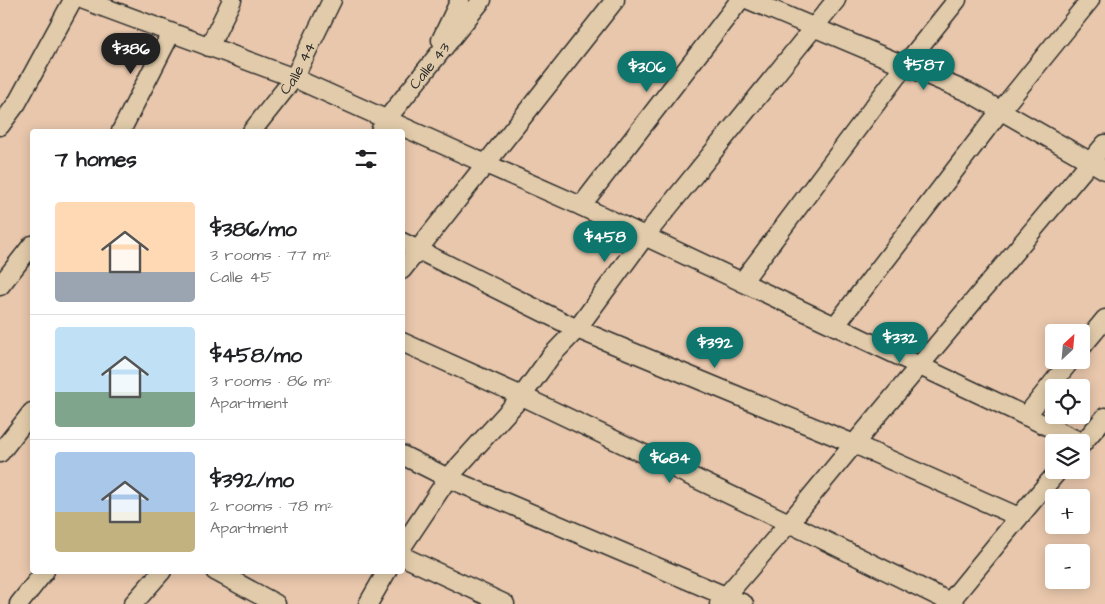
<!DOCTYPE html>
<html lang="en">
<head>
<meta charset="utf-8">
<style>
	:root { --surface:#fff; --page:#f2f2f2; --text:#202124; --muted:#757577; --line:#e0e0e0; --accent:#0f766e }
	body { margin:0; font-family:"Architects Daughter",sans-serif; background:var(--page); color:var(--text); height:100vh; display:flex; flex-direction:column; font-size:19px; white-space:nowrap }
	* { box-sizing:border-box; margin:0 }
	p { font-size:16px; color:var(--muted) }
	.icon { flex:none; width:28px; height:28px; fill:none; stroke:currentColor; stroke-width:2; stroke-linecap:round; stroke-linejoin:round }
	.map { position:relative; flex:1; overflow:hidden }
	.drawer { position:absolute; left:30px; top:129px; width:375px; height:445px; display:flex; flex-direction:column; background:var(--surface); border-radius:5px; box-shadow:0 2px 12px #0003 }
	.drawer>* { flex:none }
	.needle { width:32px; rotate:26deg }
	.tools { position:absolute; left:1045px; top:324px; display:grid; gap:10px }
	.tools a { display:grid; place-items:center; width:45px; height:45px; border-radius:5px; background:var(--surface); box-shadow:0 2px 12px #0003; font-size:25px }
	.price { position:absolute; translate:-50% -42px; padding:0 11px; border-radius:18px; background:var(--accent); color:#fff; font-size:16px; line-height:32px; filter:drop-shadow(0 1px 2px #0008) }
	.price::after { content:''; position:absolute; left:50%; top:30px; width:15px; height:11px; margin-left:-8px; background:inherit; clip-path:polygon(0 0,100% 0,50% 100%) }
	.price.selected { background:#222; color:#fff }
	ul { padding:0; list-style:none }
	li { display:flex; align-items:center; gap:15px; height:125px; padding:0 25px }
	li+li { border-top:1px solid var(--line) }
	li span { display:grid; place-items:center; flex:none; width:140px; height:100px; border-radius:5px; color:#555 }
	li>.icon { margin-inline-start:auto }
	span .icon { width:60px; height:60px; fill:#fffc; stroke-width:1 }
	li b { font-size:21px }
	h2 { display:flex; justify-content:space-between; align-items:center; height:60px; padding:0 25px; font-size:21px }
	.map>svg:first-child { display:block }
</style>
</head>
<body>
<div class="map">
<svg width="1105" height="604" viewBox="0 0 1105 604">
	<rect width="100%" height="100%" fill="#e8c7ac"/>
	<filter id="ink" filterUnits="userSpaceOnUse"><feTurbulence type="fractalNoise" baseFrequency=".02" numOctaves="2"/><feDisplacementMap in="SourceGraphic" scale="10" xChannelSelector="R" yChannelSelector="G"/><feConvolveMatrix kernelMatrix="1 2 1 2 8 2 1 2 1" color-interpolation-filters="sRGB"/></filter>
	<g filter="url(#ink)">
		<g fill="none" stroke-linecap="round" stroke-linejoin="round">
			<defs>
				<g id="minor">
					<path d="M84 0 294 78 486 164 581 206 1083 443"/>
					<path d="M749 0 970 93 1105 170"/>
					<path d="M441 40 460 0"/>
					<path d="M209 47 232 0"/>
					<path d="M0 126 17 103 73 0"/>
					<path d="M121 131 171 33"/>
					<path id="s1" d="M252 131 294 78 332 0"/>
					<path id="s2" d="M380 131 386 120 482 0"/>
					<path d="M581 206 740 0"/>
					<path d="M402 242 577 329 854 444 1019 517"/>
					<path d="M402 270 615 0"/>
					<path d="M742 282 905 65 957 0"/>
					<path d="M0 286 32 245"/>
					<path d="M835 326 1001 110 1090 0"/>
					<path d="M402 342 522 396 789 523 954 604"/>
					<path d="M1081 348 1105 319"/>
					<path d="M1026 416 1071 360"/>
					<path d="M1081 445 1105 417"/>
					<path d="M0 453 32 412"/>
					<path d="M402 455 448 478 744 604"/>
					<path d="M402 547 448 478 522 396 551 356 577 329 645 236 836 0"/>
					<path d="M402 556 505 604"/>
					<path d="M215 571 276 604"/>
					<path d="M19 604 45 571"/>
					<path d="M133 604 162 571"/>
					<path d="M368 604 387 571"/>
					<path d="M719 604 789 523 854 444 1105 144"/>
					<path d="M948 604 1019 517 1059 470"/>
				</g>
			</defs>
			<use href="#minor" stroke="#2b2b2b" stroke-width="21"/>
			<use href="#minor" stroke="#e1cbaa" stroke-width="18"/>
		</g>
	</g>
	<g text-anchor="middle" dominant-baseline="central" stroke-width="4.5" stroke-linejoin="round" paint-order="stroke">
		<g font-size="15" fill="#2b2b2b" stroke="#e1cbaa">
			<text stroke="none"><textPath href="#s2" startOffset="82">Calle 43</textPath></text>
			<text stroke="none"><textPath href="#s1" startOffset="78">Calle 44</textPath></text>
		</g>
	</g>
</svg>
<div class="tools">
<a><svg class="needle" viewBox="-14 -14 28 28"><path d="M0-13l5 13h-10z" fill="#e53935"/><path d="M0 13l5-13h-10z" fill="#757577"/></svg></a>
<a><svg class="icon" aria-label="locate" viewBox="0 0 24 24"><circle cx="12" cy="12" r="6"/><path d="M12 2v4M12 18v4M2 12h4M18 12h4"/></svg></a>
<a><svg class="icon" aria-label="layers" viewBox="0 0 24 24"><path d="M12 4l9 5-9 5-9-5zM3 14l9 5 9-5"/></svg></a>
<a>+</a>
<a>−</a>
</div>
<b class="price selected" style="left:131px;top:75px">$386</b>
<b class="price" style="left:924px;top:91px">$587</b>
<b class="price" style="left:647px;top:93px">$306</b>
<b class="price" style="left:605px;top:263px">$458</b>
<b class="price" style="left:900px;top:364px">$332</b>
<b class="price" style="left:715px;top:369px">$392</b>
<b class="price" style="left:670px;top:484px">$684</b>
<section class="drawer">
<h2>7 homes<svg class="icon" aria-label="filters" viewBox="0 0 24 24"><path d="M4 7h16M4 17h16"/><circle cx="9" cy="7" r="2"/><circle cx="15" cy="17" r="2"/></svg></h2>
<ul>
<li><span style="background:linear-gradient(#ffd9b3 70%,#9aa5b1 0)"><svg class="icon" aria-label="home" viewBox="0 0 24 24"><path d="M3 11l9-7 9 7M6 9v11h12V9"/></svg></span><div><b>$386/mo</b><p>3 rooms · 77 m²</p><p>Calle 45</p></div></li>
<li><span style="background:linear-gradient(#bfe0f5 65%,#7fa58c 0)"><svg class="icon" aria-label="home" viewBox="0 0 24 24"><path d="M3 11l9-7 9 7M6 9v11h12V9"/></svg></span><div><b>$458/mo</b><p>3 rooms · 86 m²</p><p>Apartment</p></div></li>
<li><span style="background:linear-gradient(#a9c7e8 60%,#c2b280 0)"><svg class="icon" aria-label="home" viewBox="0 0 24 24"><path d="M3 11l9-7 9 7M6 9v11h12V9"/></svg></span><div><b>$392/mo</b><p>2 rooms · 78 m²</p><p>Apartment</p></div></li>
</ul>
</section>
</div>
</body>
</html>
